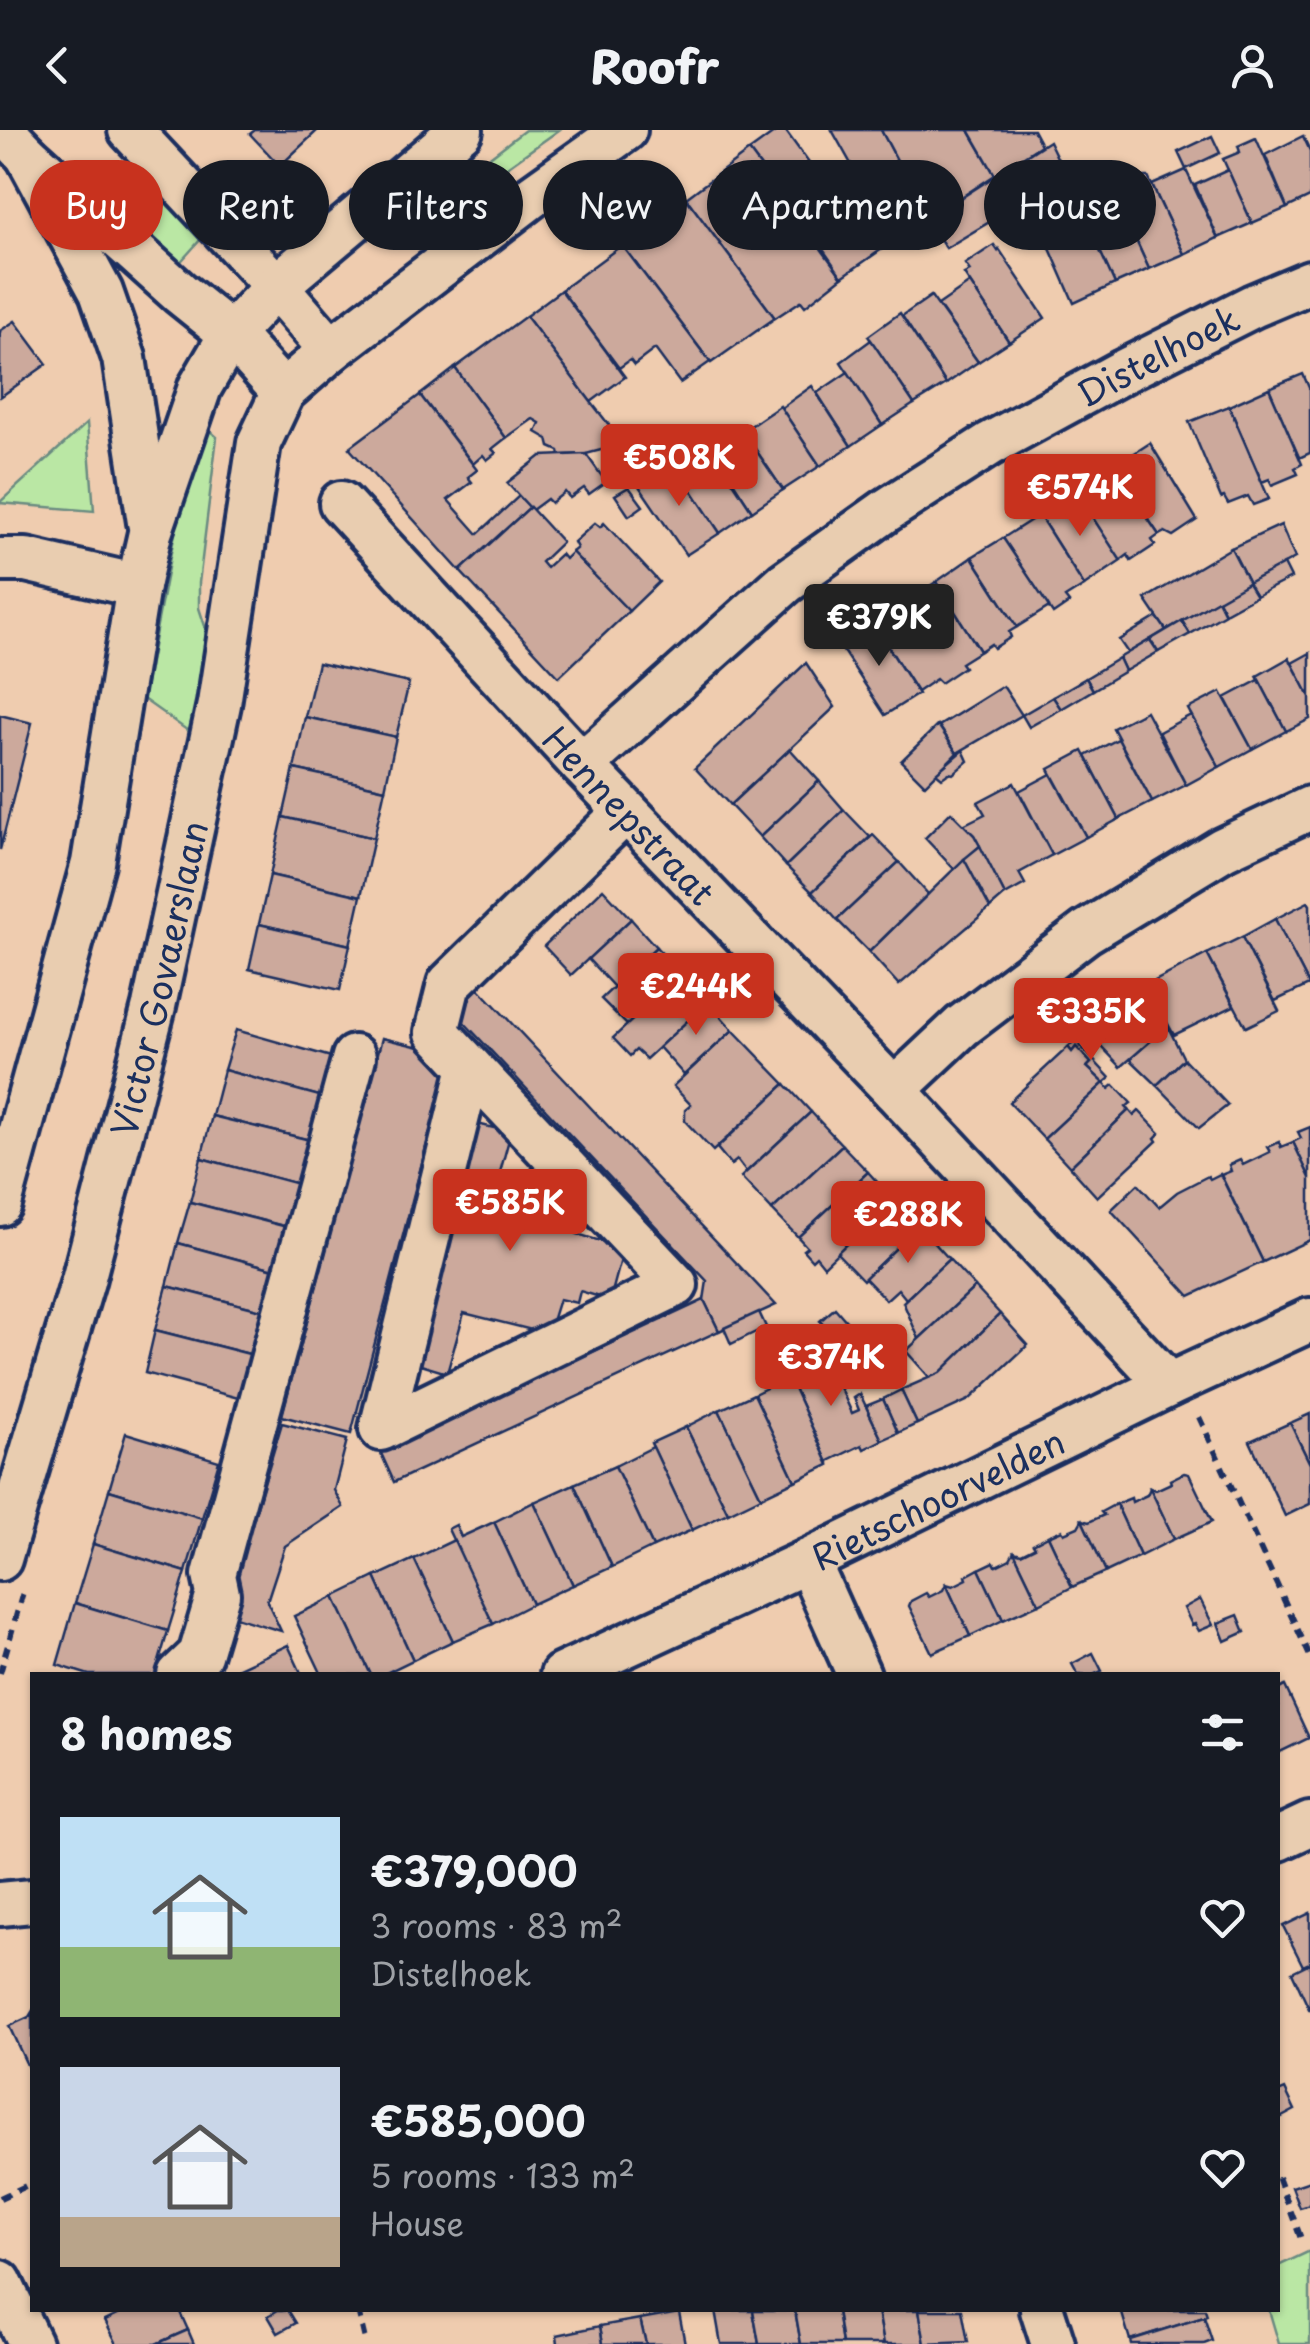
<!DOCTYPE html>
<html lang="en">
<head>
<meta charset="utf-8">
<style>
	:root { --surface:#171b24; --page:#242831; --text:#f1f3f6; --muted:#9ea1a6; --accent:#c8321e }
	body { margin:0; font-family:"Playpen Sans",sans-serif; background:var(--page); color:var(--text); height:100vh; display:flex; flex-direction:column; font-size:38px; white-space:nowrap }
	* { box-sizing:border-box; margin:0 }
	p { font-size:32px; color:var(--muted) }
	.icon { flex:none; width:55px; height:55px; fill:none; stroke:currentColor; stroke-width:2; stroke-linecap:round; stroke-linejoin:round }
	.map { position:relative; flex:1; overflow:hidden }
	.sheet { position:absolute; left:30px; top:1542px; width:1250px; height:640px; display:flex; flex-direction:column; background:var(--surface); border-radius:0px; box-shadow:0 2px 8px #0004 }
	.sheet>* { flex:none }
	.top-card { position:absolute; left:30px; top:30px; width:1250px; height:90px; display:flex; gap:20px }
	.price { position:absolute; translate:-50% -85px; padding:0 22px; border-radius:10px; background:var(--accent); color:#fff; font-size:32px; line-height:65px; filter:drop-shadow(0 2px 5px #0008) }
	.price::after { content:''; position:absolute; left:50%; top:60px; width:30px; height:22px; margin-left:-15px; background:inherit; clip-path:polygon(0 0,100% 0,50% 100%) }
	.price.current { background:#222; color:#fff }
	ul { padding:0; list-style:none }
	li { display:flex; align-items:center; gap:30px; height:250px; padding:0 30px }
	li span { display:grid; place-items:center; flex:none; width:280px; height:200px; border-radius:0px; color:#555 }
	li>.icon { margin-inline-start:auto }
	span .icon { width:120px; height:120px; fill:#fffc; stroke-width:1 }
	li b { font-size:42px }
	h2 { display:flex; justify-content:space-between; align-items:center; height:120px; padding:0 30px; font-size:42px }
	.tag { padding:0 35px; border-radius:45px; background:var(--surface); box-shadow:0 2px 8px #0004; font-size:35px; line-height:90px }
	.tag.current { background:var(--accent); color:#fff }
	header { display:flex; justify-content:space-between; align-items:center; height:130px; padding:0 30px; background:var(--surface); font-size:45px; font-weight:800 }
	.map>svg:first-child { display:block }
</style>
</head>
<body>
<header><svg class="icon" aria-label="back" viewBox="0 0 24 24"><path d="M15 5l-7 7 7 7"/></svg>Roofr<svg class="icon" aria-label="person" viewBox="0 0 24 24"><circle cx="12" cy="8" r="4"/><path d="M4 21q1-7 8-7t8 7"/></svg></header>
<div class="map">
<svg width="1310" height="2214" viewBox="0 0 1310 2214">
	<rect width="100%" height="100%" fill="#efccaf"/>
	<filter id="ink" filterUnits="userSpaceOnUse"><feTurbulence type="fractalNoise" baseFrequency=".01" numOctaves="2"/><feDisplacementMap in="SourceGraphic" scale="20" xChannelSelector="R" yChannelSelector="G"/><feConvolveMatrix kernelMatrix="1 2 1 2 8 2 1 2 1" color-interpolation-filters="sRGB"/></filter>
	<g filter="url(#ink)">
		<g fill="#bae7a4" stroke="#6a8b81" stroke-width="2.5">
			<path d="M525 0H559L448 79 458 97 435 105 413 93V67L427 52 440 65Z"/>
			<path d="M164 68 201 109 176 137 121 77Z"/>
			<path d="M199 291 217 307 199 453V478L205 496 207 529 191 603 143 569 170 427Z"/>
			<path d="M87 293 94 381 0 373V372Z"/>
			<path d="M1310 2121V2214H1279L1269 2180H1278V2136Z"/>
		</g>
		<g fill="#cca99c" stroke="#1b2f5e" stroke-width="2.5">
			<path d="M255 0H318L280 36 250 4Z"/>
			<path d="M778 0H785L840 76 807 100 749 21Z"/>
			<path d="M832 0H881L906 47 869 66Z"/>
			<path d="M881 0H969L995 45 931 87 906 47Z"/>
			<path d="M969 0H1033L1041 15 995 45Z"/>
			<path d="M1212 6 1220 23 1186 39 1178 22Z"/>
			<path d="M1303 6 1310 21V67L1287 78 1265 25Z"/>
			<path d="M1256 8 1287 78 1252 93 1223 29 1240 22 1238 16Z"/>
			<path d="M1049 11 1066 46 946 118 927 90Z"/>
			<path d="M749 21 842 147 805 176 801 171 775 188 686 68Z"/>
			<path d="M1186 40 1218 108 1184 124 1152 55Z"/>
			<path d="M1228 40 1252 93 1218 108 1195 55Z"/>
			<path d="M1121 47H1148L1184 124 1149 139 1119 73V66L1126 64Z"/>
			<path d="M1108 66 1113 75 1119 73 1149 139 1115 154 1084 88 1091 85 1087 76Z"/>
			<path d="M686 68 775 188 711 233 622 115Z"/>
			<path d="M1070 77 1074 83 1081 79 1115 154 1074 173 1041 98 1043 97 1040 91Z"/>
			<path d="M865 89 885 117 842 147 822 118Z"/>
			<path d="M622 115 710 232 680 253 655 219 634 235 630 230 619 238 561 160Z"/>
			<path d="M994 115 998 121 999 119 1045 188 1009 212 964 144 970 141 965 134Z"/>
			<path d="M970 153 1009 212 978 232 938 175Z"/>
			<path d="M561 160 625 247 591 272 526 186Z"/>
			<path d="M931 166 978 232 946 254 902 186Z"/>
			<path d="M900 183 946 254 914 274 868 206Z"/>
			<path d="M526 186 591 272 624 314 586 324 560 325 559 321 550 317 548 309 536 302 540 293 533 289 506 308 455 238Z"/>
			<path d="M15 191 47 234 0 267V201Z"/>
			<path d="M871 210 914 274 882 295 841 232Z"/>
			<path d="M455 238 506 308 492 319 496 323 487 330 483 325 473 334 420 265Z"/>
			<path d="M848 242 882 295 851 316 817 263Z"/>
			<path d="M1303 244 1310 260V323L1299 328 1269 258Z"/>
			<path d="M812 256 851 316 820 336 781 278Z"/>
			<path d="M1269 258 1302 334 1295 338 1298 344 1272 355 1269 349 1262 352 1229 276Z"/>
			<path d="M420 265 477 340 468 347 472 352 448 370 478 404 519 366 530 377 460 441 349 318Z"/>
			<path d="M780 276 820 336 783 360 743 301Z"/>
			<path d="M1229 276 1269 369 1253 375 1248 366 1228 374 1224 367 1221 368 1189 292Z"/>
			<path d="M745 304 783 360 752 381 713 321Z"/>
			<path d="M1150 313 1197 390 1173 406 1165 402 1159 405 1113 337Z"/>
			<path d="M714 323 752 381 720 403 682 346Z"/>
			<path d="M586 324 606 352 589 364 584 358 570 368 565 362 551 373 547 369 532 380 507 353 541 326Z"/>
			<path d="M673 332 720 403 686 425 639 356Z"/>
			<path d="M1113 337 1159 405 1152 410 1155 415 1131 431 1128 425 1120 431 1076 362Z"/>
			<path d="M629 357 643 376 629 386 615 365Z"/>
			<path d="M1076 362 1121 431 1084 456 1039 385Z"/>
			<path d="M530 377 562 412 541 432 546 438 561 424 565 429 572 422 629 481 559 547 460 441Z"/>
			<path d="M1039 385 1084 456 1065 468 1069 473 1053 484 1003 408Z"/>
			<path d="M595 393 600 397 604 393 659 452 629 481 572 422 577 418 574 412Z"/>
			<path d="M1281 395 1295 428 1249 453 1231 418Z"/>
			<path d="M1003 408 1049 477 1017 497 972 427Z"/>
			<path d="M1231 418 1249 453 1166 500 1145 469Z"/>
			<path d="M972 427 1017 497 1009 502 1011 507 994 518 991 514 980 521 936 452Z"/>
			<path d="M1284 434 1291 448 1256 466 1248 453Z"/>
			<path d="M936 452 980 521 961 533 964 537 940 553 936 549 917 562 873 493Z"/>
			<path d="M1248 453 1256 466 1225 483 1218 470Z"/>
			<path d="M1218 470 1225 484 1190 504 1182 491Z"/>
			<path d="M1157 487 1166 500 1128 523 1119 510Z"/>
			<path d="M1182 491 1190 504 1158 522 1150 510Z"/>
			<path d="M873 493 918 564 885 585 839 515Z"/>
			<path d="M1150 510 1158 522 1125 541 1119 528Z"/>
			<path d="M1310 523V567L1292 533Z"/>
			<path d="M1119 528 1125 541 1093 560 1086 548Z"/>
			<path d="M1289 528 1310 567V589L1286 601 1257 546Z"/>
			<path d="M318 533 409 553 396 607 305 587Z"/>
			<path d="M806 533 835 577 730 675 695 638Z"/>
			<path d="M1086 548 1093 560 1061 579 1053 567Z"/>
			<path d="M1259 550 1286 601 1252 619 1225 568Z"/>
			<path d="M1003 556 1022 585 957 623 939 596Z"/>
			<path d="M1221 562 1252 619 1219 637 1188 579Z"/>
			<path d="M1053 567 1061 579 1029 597 1022 585Z"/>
			<path d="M1146 581 1186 655 1152 672 1113 598Z"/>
			<path d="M0 585 32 593 0 720Z"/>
			<path d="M1191 585 1219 637 1186 655 1159 602Z"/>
			<path d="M305 587 396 607 385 659 294 639Z"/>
			<path d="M938 595 957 623 925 655 901 631Z"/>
			<path d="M1118 609 1152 672 1119 689 1086 626Z"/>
			<path d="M790 619 819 651 760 707 730 675Z"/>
			<path d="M963 620 968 631 953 644 949 643 942 648 936 643Z"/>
			<path d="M1083 621 1119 689 1086 707 1049 639Z"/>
			<path d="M294 639 385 659 374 708 283 687Z"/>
			<path d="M1051 644 1086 707 1052 725 1019 661Z"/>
			<path d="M819 651 844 680 786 736 760 707Z"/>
			<path d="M1014 653 1052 725 1019 743 1025 754 1005 765 974 705 963 695 985 684 978 672Z"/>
			<path d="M844 680 870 707 812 762 786 736Z"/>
			<path d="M951 682 974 705 980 716 954 739 925 708Z"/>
			<path d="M283 687 374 708 361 766 270 745Z"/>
			<path d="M873 705 899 732 837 790 812 762Z"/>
			<path d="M980 716 1005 765 990 778 964 729Z"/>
			<path d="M964 729 990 778 899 855 869 822Z"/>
			<path d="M899 732 928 764 869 822 837 790Z"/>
			<path d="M270 745 361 766 350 815 259 794Z"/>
			<path d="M603 759 631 789 571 845 544 816Z"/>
			<path d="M1308 772 1310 775V857L1275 789Z"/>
			<path d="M631 789 656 817 614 857 588 829Z"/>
			<path d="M1275 789 1309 855 1275 871 1242 807Z"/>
			<path d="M259 794 350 815 340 860 249 839Z"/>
			<path d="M1242 807 1279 881 1246 897 1207 824Z"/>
			<path d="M656 817 682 844 627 895 601 869Z"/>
			<path d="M1207 824 1234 876 1174 905 1147 855Z"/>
			<path d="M682 844 708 872 646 929 636 920 630 926 613 908Z"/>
			<path d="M471 850 776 1175 719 1201 704 1170 707 1151 462 890Z"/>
			<path d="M1147 855 1184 929 1157 955 1130 929 1154 908 1131 863Z"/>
			<path d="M1131 863 1154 908 1121 937 1086 900Z"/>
			<path d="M708 872 733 900 684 945 659 917Z"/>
			<path d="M236 900 331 927 323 967 224 940Z"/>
			<path d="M733 900 785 954 713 1021 685 991V980L691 975 673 956Z"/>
			<path d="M382 908 428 919 447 937 351 1304 282 1286Z"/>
			<path d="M1075 910 1110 948 1104 953 1087 937 1091 933 1076 917 1072 922 1068 917Z"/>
			<path d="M1068 917 1072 922 1076 917 1091 933 1087 937 1104 953 1044 1009 1009 972Z"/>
			<path d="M1184 929 1228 975 1199 998 1157 955Z"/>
			<path d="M224 940 323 967 310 1010 212 986Z"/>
			<path d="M1104 953 1109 959 1114 955 1131 973 1126 977 1129 980 1070 1037 1044 1009Z"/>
			<path d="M785 954 811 982 746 1042 737 1030 731 1035 717 1018Z"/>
			<path d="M1129 980 1134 986 1139 981 1160 1003 1155 1008 1157 1011 1097 1067 1070 1037Z"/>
			<path d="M811 982 842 1015 772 1080 741 1047Z"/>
			<path d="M212 986 310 1010 298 1054 201 1028Z"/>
			<path d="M477 994 511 1002 499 1046 585 1068 577 1104 624 1118 610 1170 580 1161 577 1173 559 1169 548 1204 464 1183 447 1243 414 1233Z"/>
			<path d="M1310 997V1048L1293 1012 1301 1008 1298 1002Z"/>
			<path d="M1279 1012 1281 1017 1293 1012 1310 1048V1110L1263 1132 1221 1045 1231 1041 1229 1035 1240 1030 1243 1035 1270 1022 1267 1017Z"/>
			<path d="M842 1015 868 1042 798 1107 772 1080Z"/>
			<path d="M201 1028 298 1054 287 1097 190 1072Z"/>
			<path d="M868 1042 893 1069 824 1136 816 1126 812 1130 803 1120 807 1117 798 1107Z"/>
			<path d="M1220 1044 1263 1132 1190 1166 1111 1080 1138 1054 1159 1077 1177 1062 1208 1046 1210 1049Z"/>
			<path d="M893 1069 919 1096 863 1150 837 1123Z"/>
			<path d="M190 1072 287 1097 274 1139 178 1113Z"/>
			<path d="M919 1096 949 1129 906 1169 898 1159 886 1170 865 1148Z"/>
			<path d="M178 1113 274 1139 265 1181 167 1156Z"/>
			<path d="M949 1129 975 1157 919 1209 903 1172Z"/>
			<path d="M167 1156 265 1181 253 1225 155 1200Z"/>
			<path d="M975 1157 1000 1184 940 1243 930 1248 906 1221Z"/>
			<path d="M704 1170 719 1201 394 1352 380 1321Z"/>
			<path d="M835 1178 854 1200 839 1213 820 1191Z"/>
			<path d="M759 1182 766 1197 731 1214 724 1198Z"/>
			<path d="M1000 1184 1028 1215 969 1270 917 1294 901 1260 940 1243Z"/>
			<path d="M155 1200 253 1225 242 1269 145 1243Z"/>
			<path d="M803 1222 808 1234 822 1227 824 1231 827 1229 852 1283 859 1280 854 1268 860 1264 882 1310 864 1319 862 1315 829 1331V1335L789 1247 793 1245 786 1230Z"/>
			<path d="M789 1247 829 1335 795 1351 754 1264Z"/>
			<path d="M901 1260 917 1294 898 1303 883 1269Z"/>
			<path d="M754 1264 795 1351 761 1367 719 1280Z"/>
			<path d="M883 1269 898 1303 882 1310 866 1276Z"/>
			<path d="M719 1280 761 1367 728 1383 686 1297Z"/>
			<path d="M1310 1284V1334L1290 1293Z"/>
			<path d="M282 1293 347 1310 334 1360 343 1377 285 1416 267 1471 281 1501 225 1484Z"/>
			<path d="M1290 1293 1310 1334V1374L1285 1386 1250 1311Z"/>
			<path d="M686 1297 728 1383 692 1400 651 1313Z"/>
			<path d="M126 1303 219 1331 202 1388 109 1360Z"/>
			<path d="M653 1317 692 1400 653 1417 615 1336Z"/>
			<path d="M615 1336 653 1417 612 1437 574 1354Z"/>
			<path d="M1184 1343 1189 1344 1212 1392 1174 1409 1150 1358 1156 1360 1171 1353 1170 1350Z"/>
			<path d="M574 1354 612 1437 573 1455 534 1372Z"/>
			<path d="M1150 1358 1174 1409 1140 1426 1116 1374 1131 1368 1132 1372 1147 1365Z"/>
			<path d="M109 1360 202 1388 186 1442 93 1414Z"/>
			<path d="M534 1372 573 1455 532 1474 494 1392Z"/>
			<path d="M1116 1374 1140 1426 1106 1442 1082 1390 1089 1392 1104 1385 1101 1382Z"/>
			<path d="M1082 1390 1106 1442 1072 1457 1048 1406 1062 1400 1064 1403 1078 1397Z"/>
			<path d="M494 1392 532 1474 493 1494 448 1399 456 1395 461 1407Z"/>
			<path d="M1048 1406 1072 1457 1039 1474 1014 1422 1021 1424 1035 1417 1033 1414Z"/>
			<path d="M454 1410 493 1494 453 1511 414 1429Z"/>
			<path d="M93 1414 186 1442 168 1501 75 1473Z"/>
			<path d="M1014 1422 1039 1474 1003 1490 979 1439 994 1432 996 1436 1010 1429Z"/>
			<path d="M414 1429 453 1511 413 1530 375 1447Z"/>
			<path d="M979 1439 1003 1490 970 1506 946 1454 953 1456 967 1449 966 1446Z"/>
			<path d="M375 1447 413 1530 382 1545H371L334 1467Z"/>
			<path d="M946 1454 970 1506 932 1523 909 1476 911 1471 926 1463 929 1467 943 1460Z"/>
			<path d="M334 1467 371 1545H322L294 1486Z"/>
			<path d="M1200 1469 1213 1495 1199 1501 1195 1494 1192 1495 1184 1478Z"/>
			<path d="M75 1473 168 1501 155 1545H89L57 1535Z"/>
			<path d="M1238 1485 1245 1502 1225 1511 1218 1493Z"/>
			<path d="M288 1515 302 1545H224Z"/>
			<path d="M1093 1523 1102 1541 1093 1545H1078L1072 1534Z"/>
			<path d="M1285 1556 1309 1608 1278 1623V1560Z"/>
			<path d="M1310 1783V1833L1303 1836 1283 1796Z"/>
			<path d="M1310 1833V1881L1292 1842Z"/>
			<path d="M32 1882V1946L9 1896 29 1887Z"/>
			<path d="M1285 1959 1295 1980 1278 1989V1962Z"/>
			<path d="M1310 2051V2075L1300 2078 1292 2057Z"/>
			<path d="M126 2180H179L188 2200 156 2214H117L105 2190Z"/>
			<path d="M278 2180H288L296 2193 278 2203 268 2186Z"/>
			<path d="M715 2180H753L759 2214H721Z"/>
			<path d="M753 2180H795L801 2214H759Z"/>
			<path d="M795 2180H837L842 2214H801Z"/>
			<path d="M837 2180H878L884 2214H842Z"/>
			<path d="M878 2180H919L925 2214H884Z"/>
			<path d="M919 2180H962L968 2212 925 2214Z"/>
			<path d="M1121 2180H1205L1207 2186 1130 2210Z"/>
			<path d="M679 2182 685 2214H646L640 2189Z"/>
			<path d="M1204 2187 1212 2211 1204 2214H1131L1130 2210Z"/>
			<path d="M640 2189 646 2214H603L600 2196Z"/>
			<path d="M600 2196 603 2214H558L557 2205Z"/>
			<path d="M188 2200 194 2214H156Z"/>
		</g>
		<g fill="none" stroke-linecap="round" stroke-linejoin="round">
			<defs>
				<g id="minor">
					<path d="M3 0 27 25 180 163 231 204 283 262"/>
					<path d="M130 0 276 156 331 220"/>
					<path d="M27 25 101 162 124 228 149 392"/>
					<path id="s1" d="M341 373 582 635 894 960 1169 1255"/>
					<path d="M0 430H26L138 456"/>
					<path id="s2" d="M582 635 785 453 887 380 990 314 1124 241 1253 176 1310 152"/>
					<path d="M470 937 381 1299 676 1155 470 937 437 902 449 854 626 681"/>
					<path d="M894 960 962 896 1086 802 1223 719 1310 678"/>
					<path d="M0 1074 93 733 138 456 150 403 200 257 231 204 276 156 461 0"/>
					<path id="s3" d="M0 1429 83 1151 154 876 219 574 259 313 283 262 331 220 531 67 625 0"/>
					<path d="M808 1431 859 1545"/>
					<path d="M179 1545 200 1525 218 1464 214 1445 354 927"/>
					<path id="s4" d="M562 1545 808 1431 1169 1255 1310 1190"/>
					<path d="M1278 1709 1310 1694"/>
					<path d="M0 1774 32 1771"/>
					<path d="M0 2152 30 2214"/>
					<path d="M1042 2180 1053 2214"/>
				</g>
			</defs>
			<use href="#minor" stroke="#1b2f5e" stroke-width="50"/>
			<g stroke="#1b2f5e" stroke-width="6" stroke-dasharray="10 8" stroke-linecap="butt">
				<path d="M1199 1287 1310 1526"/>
				<path d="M0 1543 23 1462"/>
				<path d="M1278 2047 1303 2114"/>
				<path d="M0 2068 32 2053"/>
				<path d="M358 2180 366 2214"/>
			</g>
			<use href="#minor" stroke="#e9cdb0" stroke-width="42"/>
		</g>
	</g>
	<g text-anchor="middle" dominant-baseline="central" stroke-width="8" stroke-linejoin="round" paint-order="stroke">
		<g font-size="35" fill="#1b2f5e" stroke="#e9cdb0">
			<text stroke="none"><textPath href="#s2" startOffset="710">Distelhoek</textPath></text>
			<text stroke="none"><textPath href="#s1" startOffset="425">Hennepstraat</textPath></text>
			<text stroke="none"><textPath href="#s3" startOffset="602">Victor Govaerslaan</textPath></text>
			<text stroke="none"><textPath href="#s4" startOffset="415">Rietschoorvelden</textPath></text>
		</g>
	</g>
</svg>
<b class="price" style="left:679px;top:379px">€508K</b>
<b class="price" style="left:1080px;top:409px">€574K</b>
<b class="price current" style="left:879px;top:539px">€379K</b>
<b class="price" style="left:696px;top:908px">€244K</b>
<b class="price" style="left:1091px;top:933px">€335K</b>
<b class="price" style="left:510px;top:1124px">€585K</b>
<b class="price" style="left:908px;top:1136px">€288K</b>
<b class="price" style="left:831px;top:1279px">€374K</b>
<div class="top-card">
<a class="tag current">Buy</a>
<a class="tag">Rent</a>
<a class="tag">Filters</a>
<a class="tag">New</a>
<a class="tag">Apartment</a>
<a class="tag">House</a>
</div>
<section class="sheet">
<h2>8 homes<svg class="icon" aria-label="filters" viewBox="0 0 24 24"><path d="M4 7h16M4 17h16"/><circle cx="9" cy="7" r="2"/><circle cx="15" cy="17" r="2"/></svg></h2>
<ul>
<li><span style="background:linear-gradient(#bfe0f5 65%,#8fb573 0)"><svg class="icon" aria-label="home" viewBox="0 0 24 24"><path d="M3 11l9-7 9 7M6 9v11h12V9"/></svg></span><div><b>€379,000</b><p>3 rooms · 83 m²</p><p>Distelhoek</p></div><svg class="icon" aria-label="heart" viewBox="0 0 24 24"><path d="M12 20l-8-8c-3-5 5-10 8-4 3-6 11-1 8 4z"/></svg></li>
<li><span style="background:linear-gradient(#c9d6e8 75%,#b9a48a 0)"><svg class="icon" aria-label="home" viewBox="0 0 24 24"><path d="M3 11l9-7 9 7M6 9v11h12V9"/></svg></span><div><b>€585,000</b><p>5 rooms · 133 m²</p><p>House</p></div><svg class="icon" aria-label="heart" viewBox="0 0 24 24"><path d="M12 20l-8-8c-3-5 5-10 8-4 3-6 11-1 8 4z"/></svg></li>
</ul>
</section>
</div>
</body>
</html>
